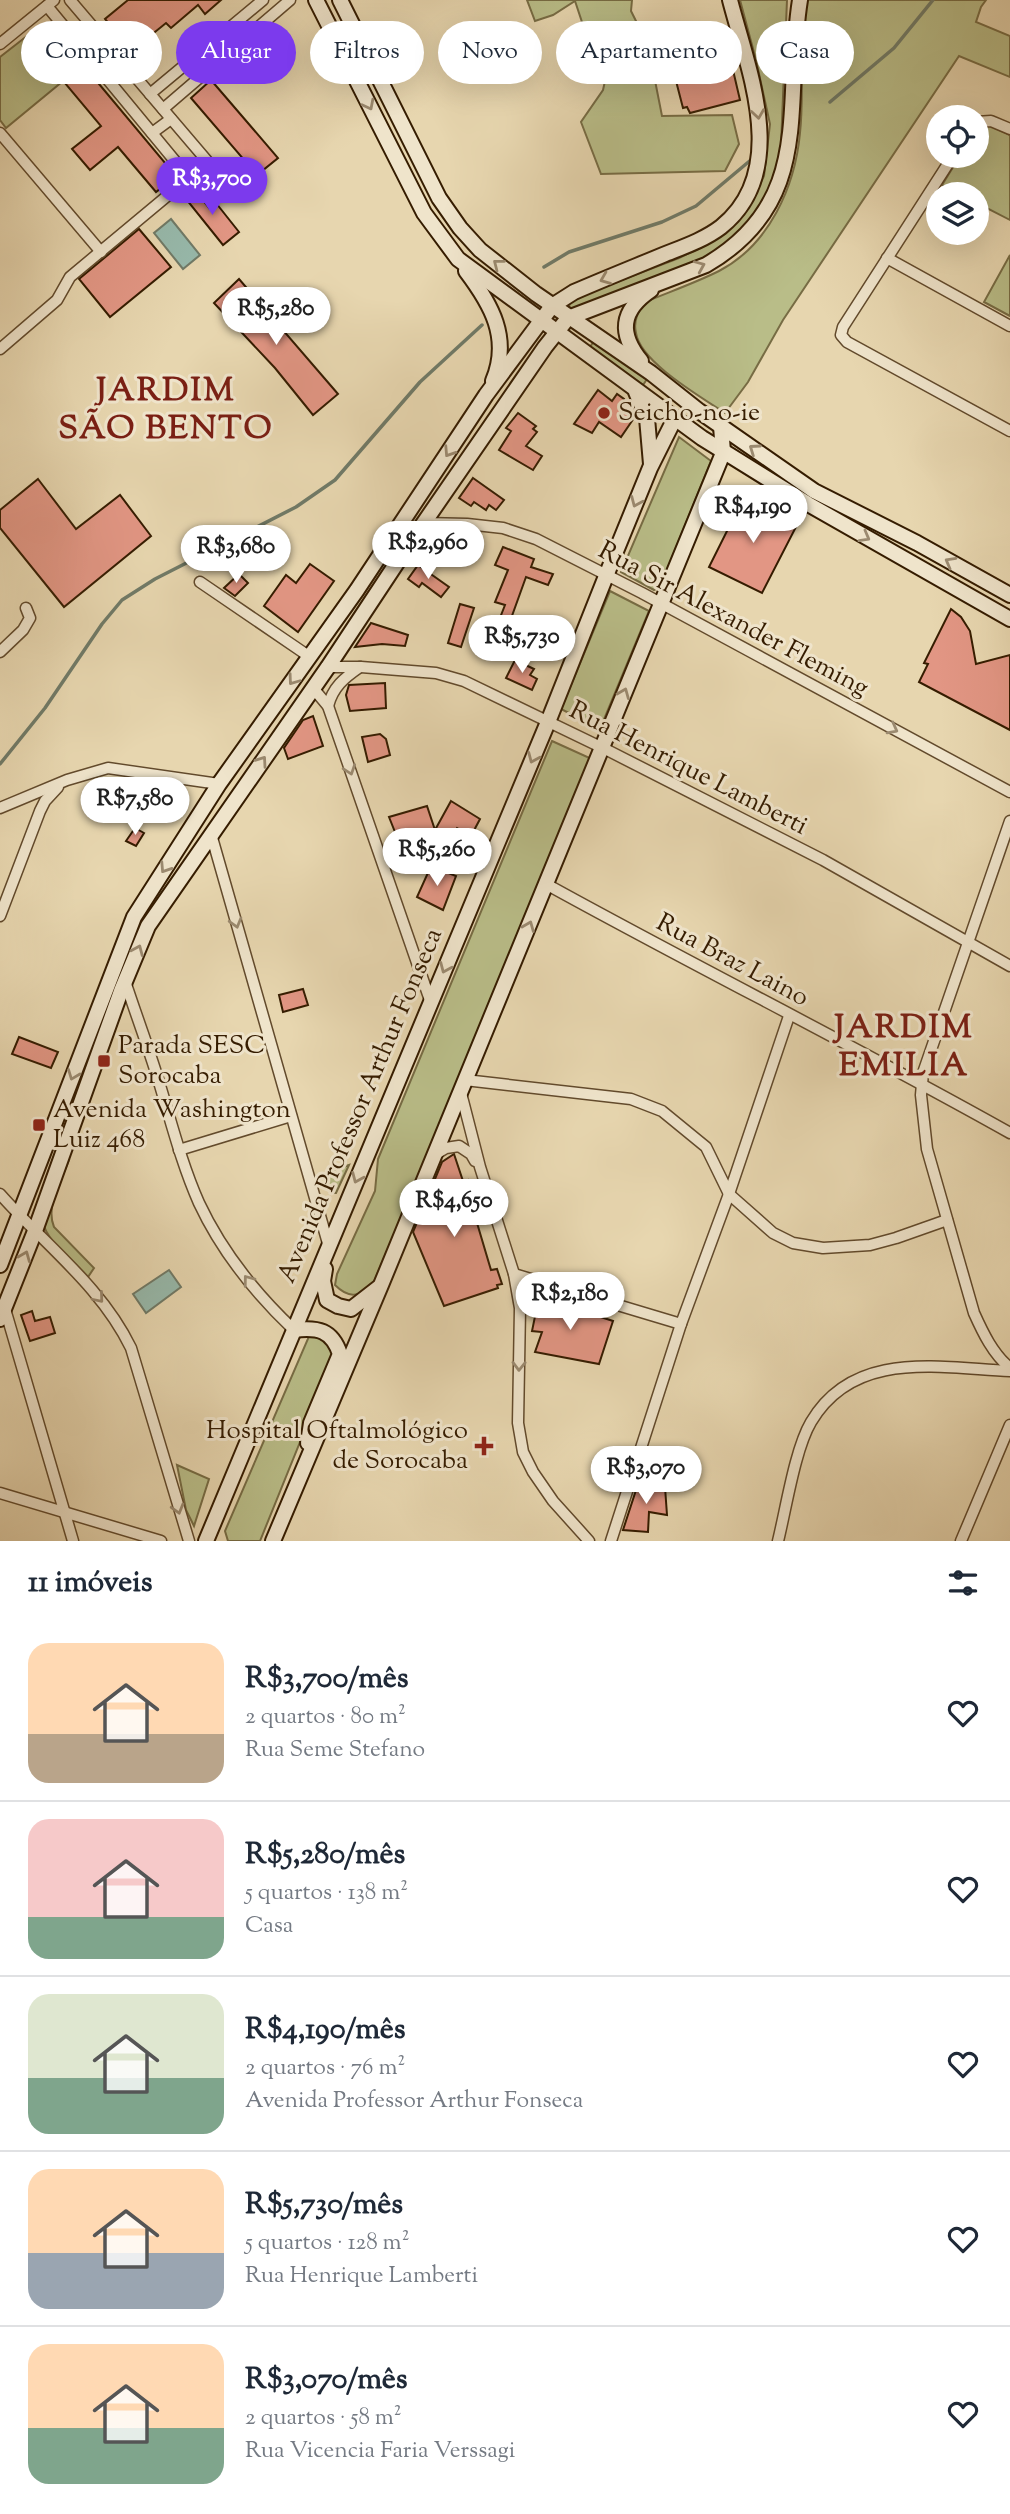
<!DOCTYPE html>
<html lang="pt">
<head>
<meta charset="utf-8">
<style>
	:root { --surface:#fff; --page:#f2f2f3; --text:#1f2937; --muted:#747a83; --line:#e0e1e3; --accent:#7c3aed }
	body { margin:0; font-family:"Sorts Mill Goudy",serif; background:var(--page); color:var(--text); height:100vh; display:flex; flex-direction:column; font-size:26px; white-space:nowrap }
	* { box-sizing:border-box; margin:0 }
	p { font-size:23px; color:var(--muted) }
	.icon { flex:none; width:38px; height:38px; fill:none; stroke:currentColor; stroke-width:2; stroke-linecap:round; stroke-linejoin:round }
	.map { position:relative; height:1541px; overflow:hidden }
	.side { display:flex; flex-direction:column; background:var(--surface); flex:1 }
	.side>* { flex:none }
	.hud { position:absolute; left:21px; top:21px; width:970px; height:63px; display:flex; gap:14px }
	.buttons { position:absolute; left:926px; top:105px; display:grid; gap:14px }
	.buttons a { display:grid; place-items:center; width:63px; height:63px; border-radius:50%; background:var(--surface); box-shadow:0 7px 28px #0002; font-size:35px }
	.price { position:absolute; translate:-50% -60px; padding:0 16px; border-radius:24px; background:#fff; color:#222; font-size:23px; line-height:46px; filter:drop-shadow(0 2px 4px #0008) }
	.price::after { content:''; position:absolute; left:50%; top:42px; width:21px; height:16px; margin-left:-10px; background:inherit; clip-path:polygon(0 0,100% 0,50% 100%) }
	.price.active { background:var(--accent); color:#fff }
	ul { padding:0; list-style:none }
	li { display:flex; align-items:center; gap:21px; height:175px; padding:0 28px }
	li+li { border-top:2px solid var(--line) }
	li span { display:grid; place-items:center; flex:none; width:196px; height:140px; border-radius:21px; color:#555 }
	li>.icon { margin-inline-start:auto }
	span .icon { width:84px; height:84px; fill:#fffc; stroke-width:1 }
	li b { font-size:30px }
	h2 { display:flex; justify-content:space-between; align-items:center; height:84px; padding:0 28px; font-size:30px }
	.tag { padding:0 24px; border-radius:32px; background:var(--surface); box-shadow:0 7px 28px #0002; font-size:24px; line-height:63px }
	.tag.active { background:var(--accent); color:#fff }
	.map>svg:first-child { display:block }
</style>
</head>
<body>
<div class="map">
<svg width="1010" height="1541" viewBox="0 0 1010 1541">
	<rect width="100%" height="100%" fill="#e7d6af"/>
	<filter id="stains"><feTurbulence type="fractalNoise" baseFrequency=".00286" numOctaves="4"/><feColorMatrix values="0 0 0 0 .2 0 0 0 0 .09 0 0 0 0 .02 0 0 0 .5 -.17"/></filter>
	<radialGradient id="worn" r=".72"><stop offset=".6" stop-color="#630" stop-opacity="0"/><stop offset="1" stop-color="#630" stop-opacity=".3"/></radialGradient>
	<g fill="#b9bd88" stroke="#776c44" stroke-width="2">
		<path d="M527 0H632L631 11 648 45 662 116 732 115 739 144 725 171 601 174 581 122 603 90 607 72 584 28 575 1 553 15 535 21Z"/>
		<path d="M740 0H787L781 145 775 177 765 203 728 245 703 260 575 311 570 309 569 304 572 299 679 258 704 246 720 236 738 219 753 199 764 176 770 124 756 60Z"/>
		<path d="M807 0H986L981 7 976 22 1010 36V77L959 56 783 320 748 382 725 413C701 397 640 362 636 333 633 321 638 312 645 302 669 292 695 283 719 271 769 245 795 187 800 133 805 89 797 44 807 0Z"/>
		<path d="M41 25 73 62 58 74 63 81 6 128 0 120V57Z"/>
		<path d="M989 125 1010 135V220L977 203 976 194H959L942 185 960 156H976L977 129 979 126Z"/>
		<path d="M1010 255V316L984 302Z"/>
		<path d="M594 341 647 379 643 385 590 347Z"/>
		<path d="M679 437 711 461 660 587 654 590 621 572Z"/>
		<path d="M610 591 649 611 600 729 561 709Z"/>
		<path d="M552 741 594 760 373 1284C359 1297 349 1299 335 1285L337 1274 375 1191 378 1159Z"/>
		<path d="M64 1159 69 1160C62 1180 45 1206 54 1227L94 1268 88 1277C73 1260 47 1243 42 1220Z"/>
		<path d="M349 1165 336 1193H330L325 1173Z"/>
		<path d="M310 1334 322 1335 336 1353 260 1541H228L225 1531Z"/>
		<path d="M177 1465 209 1479 194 1526 186 1510Z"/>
	</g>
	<g fill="#97b9ab" stroke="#707a67" stroke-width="2">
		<path d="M171 219 200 255 183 269 154 233Z"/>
		<path d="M169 1270 181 1287 146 1313 133 1294Z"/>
	</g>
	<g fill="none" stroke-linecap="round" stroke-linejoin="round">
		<g stroke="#707a67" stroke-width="3.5">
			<path d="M830 102 894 48 933 0"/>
			<path d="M544 267 569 252 662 222 696 206 752 159"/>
			<path d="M0 764 45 708 102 624 122 600 155 579 296 507 335 480 420 382 482 325"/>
		</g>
	</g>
	<g fill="#e29684" stroke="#351c00" stroke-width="2">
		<path d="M128 0H221L205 14 198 5 171 28 166 23 139 45 146 54 136 63 121 45 124 42 105 19Z"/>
		<path d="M725 36 740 100 690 113 687 107 683 108 668 50Z"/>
		<path d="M84 66 176 176 156 192 118 147 90 170 72 149 101 126 64 82Z"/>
		<path d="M211 80 278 158 257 175 191 98Z"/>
		<path d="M192 186 209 208 216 203 239 232 223 245 182 194Z"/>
		<path d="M139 229 171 267 110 317 79 279Z"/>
		<path d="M239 279 338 394 313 415 275 368 214 303Z"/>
		<path d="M598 390 612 401 617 394 624 399 621 408 634 418 621 437 599 422 592 433 574 424Z"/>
		<path d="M518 413 536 426 533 429 537 432 526 446 542 456 533 470 499 450 511 431 506 428Z"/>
		<path d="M473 478 504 500 496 510 489 505 486 510 474 502 471 506 459 498Z"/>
		<path d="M38 479 76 529 120 495 151 536 64 607 0 528V510Z"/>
		<path d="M744 497 798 523 762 593 709 567Z"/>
		<path d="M503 547 534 559 531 567 553 574 548 585 526 577 508 627 498 623 505 605 495 602 508 570 495 565Z"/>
		<path d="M310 564 334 581 298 632 264 606 286 575 296 583Z"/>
		<path d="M418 565 449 587 441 597 422 583 419 587 408 579Z"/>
		<path d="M239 574 248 583 235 596 224 588Z"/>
		<path d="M460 604 474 608 461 647 448 643Z"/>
		<path d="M951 609 961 617 970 631 976 664 1010 655V730L919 682 928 664 924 663Z"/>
		<path d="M371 623 408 635 405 646 382 644 355 647Z"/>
		<path d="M515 660 534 669 530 675 537 679 532 690 506 678Z"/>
		<path d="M385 683 386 708 350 711 346 695 349 685Z"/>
		<path d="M313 716 323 746 288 759 284 748 303 720Z"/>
		<path d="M380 734 386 739 390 755 368 762 362 737Z"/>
		<path d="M451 801 480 819 471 836 457 828 445 848 440 845 428 869 419 863 430 841 410 847 409 845 401 847 389 817 427 806 435 830Z"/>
		<path d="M135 828 144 833 136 846 126 841Z"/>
		<path d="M431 866 456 876 443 910 417 897Z"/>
		<path d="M303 989 308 1005 283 1012 279 995Z"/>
		<path d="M19 1037 58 1052 51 1068 12 1054Z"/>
		<path d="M454 1154 463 1181 468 1180 473 1195 469 1196 491 1270 497 1269 502 1284 497 1285 498 1288 444 1306 413 1232 442 1162Z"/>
		<path d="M539 1297 613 1321 599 1364 535 1352 542 1332 532 1331Z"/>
		<path d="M32 1311 35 1321 50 1317 55 1333 30 1341 21 1315Z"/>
		<path d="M639 1481 665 1487 667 1515 649 1512 648 1532 623 1530Z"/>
	</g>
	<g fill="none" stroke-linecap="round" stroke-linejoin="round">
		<defs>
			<g id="street">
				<path d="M47 6 189 178"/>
				<path d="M0 44 54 0"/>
				<path d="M150 94 263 0"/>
				<path d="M163 109 290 0"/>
				<path d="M976 122 991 121 1010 129"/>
				<path d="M0 133 101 252"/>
				<path d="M152 133 171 119"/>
				<path d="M953 156 843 327 841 335 847 342 1010 431"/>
				<path d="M887 258 1010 326"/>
				<path d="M0 349 57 300 70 277 208 162 70 0"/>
				<path d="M424 523 467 524 503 528 536 539 642 593 1010 792"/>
				<path d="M200 582 310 657"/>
				<path d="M0 652 23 630 30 618 26 608"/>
				<path d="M328 667H361L436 673 464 681 609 751 823 860 1010 966"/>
				<path d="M313 688 328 706 431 1003"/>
				<path d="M328 706C333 687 344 678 360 667"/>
				<path d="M0 808 67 780 108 768 219 784"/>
				<path d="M1010 821 923 1073 921 1095 927 1149 974 1313C983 1333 993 1354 1010 1368"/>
				<path d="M211 834 329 1247"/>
				<path d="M546 884C700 969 857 1047 1010 1133"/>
				<path d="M0 916 40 811 45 801 58 787"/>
				<path d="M125 981C137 1018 151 1054 162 1092 173 1129 183 1167 199 1203 221 1250 256 1294 294 1330"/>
				<path d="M465 1080 631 1099 662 1111 706 1147 729 1194 773 1233 793 1243 823 1248 870 1245 896 1238 947 1220"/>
				<path d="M461 1093 480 1167 514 1274 520 1308 518 1423 523 1452 533 1472 553 1501 589 1541"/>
				<path d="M179 1150 291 1116"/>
				<path d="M436 1154 446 1148 459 1146 471 1154 475 1161"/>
				<path d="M0 1194C45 1245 101 1286 131 1348L189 1541"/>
				<path d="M514 1274 681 1324"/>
				<path d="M5 1309 73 1541"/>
				<path d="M0 1493 161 1541"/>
				<path d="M611 1541 681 1324 729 1194 789 1016"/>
				<path d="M778 1541C786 1509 795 1449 811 1422 854 1349 939 1368 1010 1371"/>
				<path d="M961 1541 1010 1425"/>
			</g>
			<g id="secondary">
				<path d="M316 0 424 213 458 259 702 438 808 504 1010 619"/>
				<path d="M340 0 439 198 460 228 480 250 536 294 651 373 699 411 814 491 917 543 1010 595"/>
				<path d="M466 271C491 304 511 338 493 381"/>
				<path d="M641 361C619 334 620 311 651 290"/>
				<path d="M636 392 647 418 651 464"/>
				<path d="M0 1265 134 917 219 784 357 590 486 395 552 306 574 292C604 279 634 267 663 255 683 247 704 240 721 227 791 171 748 70 730 0"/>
				<path d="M325 1269 323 1281 327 1300 338 1306 351 1309 378 1288"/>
				<path d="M0 1319 35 1231 121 991 148 926 328 667 408 546 545 347 568 318 706 265C816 201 783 105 800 0"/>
				<path d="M294 1330C318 1327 332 1330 340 1354L311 1423 308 1443"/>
				<path d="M206 1541 548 722 612 561 650 468 675 418"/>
				<path d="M273 1541 381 1285 721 458 723 452 721 426"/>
			</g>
		</defs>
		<use href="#street" stroke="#624a2c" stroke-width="13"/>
		<use href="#secondary" stroke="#351c00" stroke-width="18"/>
		<use href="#street" stroke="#efe4cb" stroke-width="10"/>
		<use href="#secondary" stroke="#efe4cb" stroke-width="14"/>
	</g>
	<defs><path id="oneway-chevron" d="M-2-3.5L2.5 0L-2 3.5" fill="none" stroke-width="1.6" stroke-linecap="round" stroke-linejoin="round" transform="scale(1.75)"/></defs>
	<g stroke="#9b8a70">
		<use href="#oneway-chevron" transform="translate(369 105) rotate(63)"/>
		<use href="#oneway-chevron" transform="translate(758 114) rotate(82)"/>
		<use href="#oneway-chevron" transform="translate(498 264) rotate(-142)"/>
		<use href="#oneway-chevron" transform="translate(700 266) rotate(-23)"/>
		<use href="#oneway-chevron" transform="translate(605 279) rotate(158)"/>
		<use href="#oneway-chevron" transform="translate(754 449) rotate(-145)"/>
		<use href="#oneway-chevron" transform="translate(449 452) rotate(123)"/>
		<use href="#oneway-chevron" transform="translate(636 502) rotate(113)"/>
		<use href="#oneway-chevron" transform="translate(865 537) rotate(29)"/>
		<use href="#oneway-chevron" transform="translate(950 562) rotate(-151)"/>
		<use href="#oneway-chevron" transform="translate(293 680) rotate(126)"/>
		<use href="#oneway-chevron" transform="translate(624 693) rotate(-68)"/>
		<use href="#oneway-chevron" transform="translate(893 729) rotate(28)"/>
		<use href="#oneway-chevron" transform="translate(533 758) rotate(113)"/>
		<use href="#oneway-chevron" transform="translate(262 761) rotate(-55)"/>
		<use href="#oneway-chevron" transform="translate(350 770) rotate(71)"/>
		<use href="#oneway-chevron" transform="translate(165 868) rotate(123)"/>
		<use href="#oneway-chevron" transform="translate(236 923) rotate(74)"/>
		<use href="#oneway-chevron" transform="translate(529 926) rotate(-68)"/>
		<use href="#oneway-chevron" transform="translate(138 950) rotate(-67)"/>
		<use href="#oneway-chevron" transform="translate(445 968) rotate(113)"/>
		<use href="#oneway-chevron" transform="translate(73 1075) rotate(111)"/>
		<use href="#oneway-chevron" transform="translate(357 1178) rotate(113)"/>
		<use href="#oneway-chevron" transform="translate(25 1256) rotate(-68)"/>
		<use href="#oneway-chevron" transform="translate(248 1280) rotate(-127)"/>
		<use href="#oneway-chevron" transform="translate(99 1298) rotate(50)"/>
		<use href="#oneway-chevron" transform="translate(519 1366) rotate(91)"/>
		<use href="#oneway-chevron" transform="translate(178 1509) rotate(74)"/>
	</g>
	<g fill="#8f2418" stroke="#efe4cb" stroke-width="2.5">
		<circle cx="604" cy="413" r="7"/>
		<rect x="97" y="1054" width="14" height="14" rx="3.5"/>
		<rect x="32" y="1118" width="14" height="14" rx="3.5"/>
		<path d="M480.5 1435.5h7v7h7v7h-7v7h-7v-7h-7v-7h7z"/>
	</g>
	<g text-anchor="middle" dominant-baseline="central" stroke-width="6" stroke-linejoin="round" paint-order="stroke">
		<g font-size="26" fill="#351c00" stroke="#efe4cb" text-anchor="start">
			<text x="618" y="413">Seicho-no-ie</text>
			<text x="118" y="1046">Parada SESC<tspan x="118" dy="30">Sorocaba</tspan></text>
			<text x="53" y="1110">Avenida Washington<tspan x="53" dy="30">Luiz 468</tspan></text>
			<text x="468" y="1431" text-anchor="end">Hospital Oftalmológico<tspan x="468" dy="30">de Sorocaba</tspan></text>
		</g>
		<g font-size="26" fill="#351c00" stroke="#efe4cb">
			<text transform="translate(733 620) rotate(28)">Rua Sir Alexander Fleming</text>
			<text transform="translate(688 769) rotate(27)">Rua Henrique Lamberti</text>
			<text transform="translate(732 961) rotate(28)">Rua Braz Laino</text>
			<text transform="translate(361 1106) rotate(-67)">Avenida Professor Arthur Fonseca</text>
		</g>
		<g font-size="33" font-weight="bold" letter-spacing="2" fill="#7a1f14" stroke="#efe4cb">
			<text x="166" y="392">JARDIM<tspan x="166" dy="38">SÃO BENTO</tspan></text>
			<text x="904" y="1029">JARDIM<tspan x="904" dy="38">EMILIA</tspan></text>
		</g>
	</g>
	<rect width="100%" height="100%" filter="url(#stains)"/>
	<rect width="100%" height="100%" fill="url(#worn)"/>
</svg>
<div class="buttons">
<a><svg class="icon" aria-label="locate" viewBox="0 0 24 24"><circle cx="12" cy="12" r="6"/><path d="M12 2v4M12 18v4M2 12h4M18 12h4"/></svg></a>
<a><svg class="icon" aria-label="layers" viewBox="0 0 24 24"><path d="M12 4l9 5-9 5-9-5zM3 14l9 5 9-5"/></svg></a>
</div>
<b class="price active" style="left:212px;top:217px">R$3,700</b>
<b class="price" style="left:276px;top:347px">R$5,280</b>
<b class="price" style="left:753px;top:545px">R$4,190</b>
<b class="price" style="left:428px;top:581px">R$2,960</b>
<b class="price" style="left:236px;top:585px">R$3,680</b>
<b class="price" style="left:522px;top:675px">R$5,730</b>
<b class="price" style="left:135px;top:837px">R$7,580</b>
<b class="price" style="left:437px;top:888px">R$5,260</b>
<b class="price" style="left:454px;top:1239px">R$4,650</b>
<b class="price" style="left:570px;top:1332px">R$2,180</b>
<b class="price" style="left:646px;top:1506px">R$3,070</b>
<div class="hud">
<a class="tag">Comprar</a>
<a class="tag active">Alugar</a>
<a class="tag">Filtros</a>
<a class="tag">Novo</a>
<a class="tag">Apartamento</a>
<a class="tag">Casa</a>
</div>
</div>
<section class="side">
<h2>11 imóveis<svg class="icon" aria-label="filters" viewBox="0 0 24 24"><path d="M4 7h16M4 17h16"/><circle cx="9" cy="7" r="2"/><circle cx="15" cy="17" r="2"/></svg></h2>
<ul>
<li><span style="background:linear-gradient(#ffd9b3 65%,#b9a48a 0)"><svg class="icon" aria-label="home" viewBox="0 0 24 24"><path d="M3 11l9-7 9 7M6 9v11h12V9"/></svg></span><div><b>R$3,700/mês</b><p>2 quartos · 80 m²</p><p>Rua Seme Stefano</p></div><svg class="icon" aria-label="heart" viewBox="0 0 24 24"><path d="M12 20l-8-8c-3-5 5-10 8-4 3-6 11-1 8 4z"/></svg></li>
<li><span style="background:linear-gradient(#f6c9c9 70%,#7fa58c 0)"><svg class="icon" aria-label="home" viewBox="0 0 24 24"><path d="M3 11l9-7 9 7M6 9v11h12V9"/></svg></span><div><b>R$5,280/mês</b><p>5 quartos · 138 m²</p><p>Casa</p></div><svg class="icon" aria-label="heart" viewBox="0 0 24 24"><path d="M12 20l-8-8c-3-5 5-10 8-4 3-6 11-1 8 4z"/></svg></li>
<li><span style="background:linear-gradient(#dfe7d0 60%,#7fa58c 0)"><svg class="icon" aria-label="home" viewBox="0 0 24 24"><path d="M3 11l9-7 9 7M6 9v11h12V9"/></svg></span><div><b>R$4,190/mês</b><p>2 quartos · 76 m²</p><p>Avenida Professor Arthur Fonseca</p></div><svg class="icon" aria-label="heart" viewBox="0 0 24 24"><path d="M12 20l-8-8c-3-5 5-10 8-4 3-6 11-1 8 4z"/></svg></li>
<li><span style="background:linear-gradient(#ffd9b3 60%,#9aa5b1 0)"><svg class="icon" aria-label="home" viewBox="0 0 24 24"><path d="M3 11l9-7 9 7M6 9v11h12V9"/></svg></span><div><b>R$5,730/mês</b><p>5 quartos · 128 m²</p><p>Rua Henrique Lamberti</p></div><svg class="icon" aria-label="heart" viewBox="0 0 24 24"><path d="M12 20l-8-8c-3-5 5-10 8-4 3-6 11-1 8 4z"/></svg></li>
<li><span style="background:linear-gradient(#ffd9b3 60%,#7fa58c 0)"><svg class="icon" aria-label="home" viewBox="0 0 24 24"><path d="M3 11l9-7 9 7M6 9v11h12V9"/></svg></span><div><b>R$3,070/mês</b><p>2 quartos · 58 m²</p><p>Rua Vicencia Faria Verssagi</p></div><svg class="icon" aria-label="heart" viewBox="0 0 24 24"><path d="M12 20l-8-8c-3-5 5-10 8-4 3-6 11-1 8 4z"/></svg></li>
</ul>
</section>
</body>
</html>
